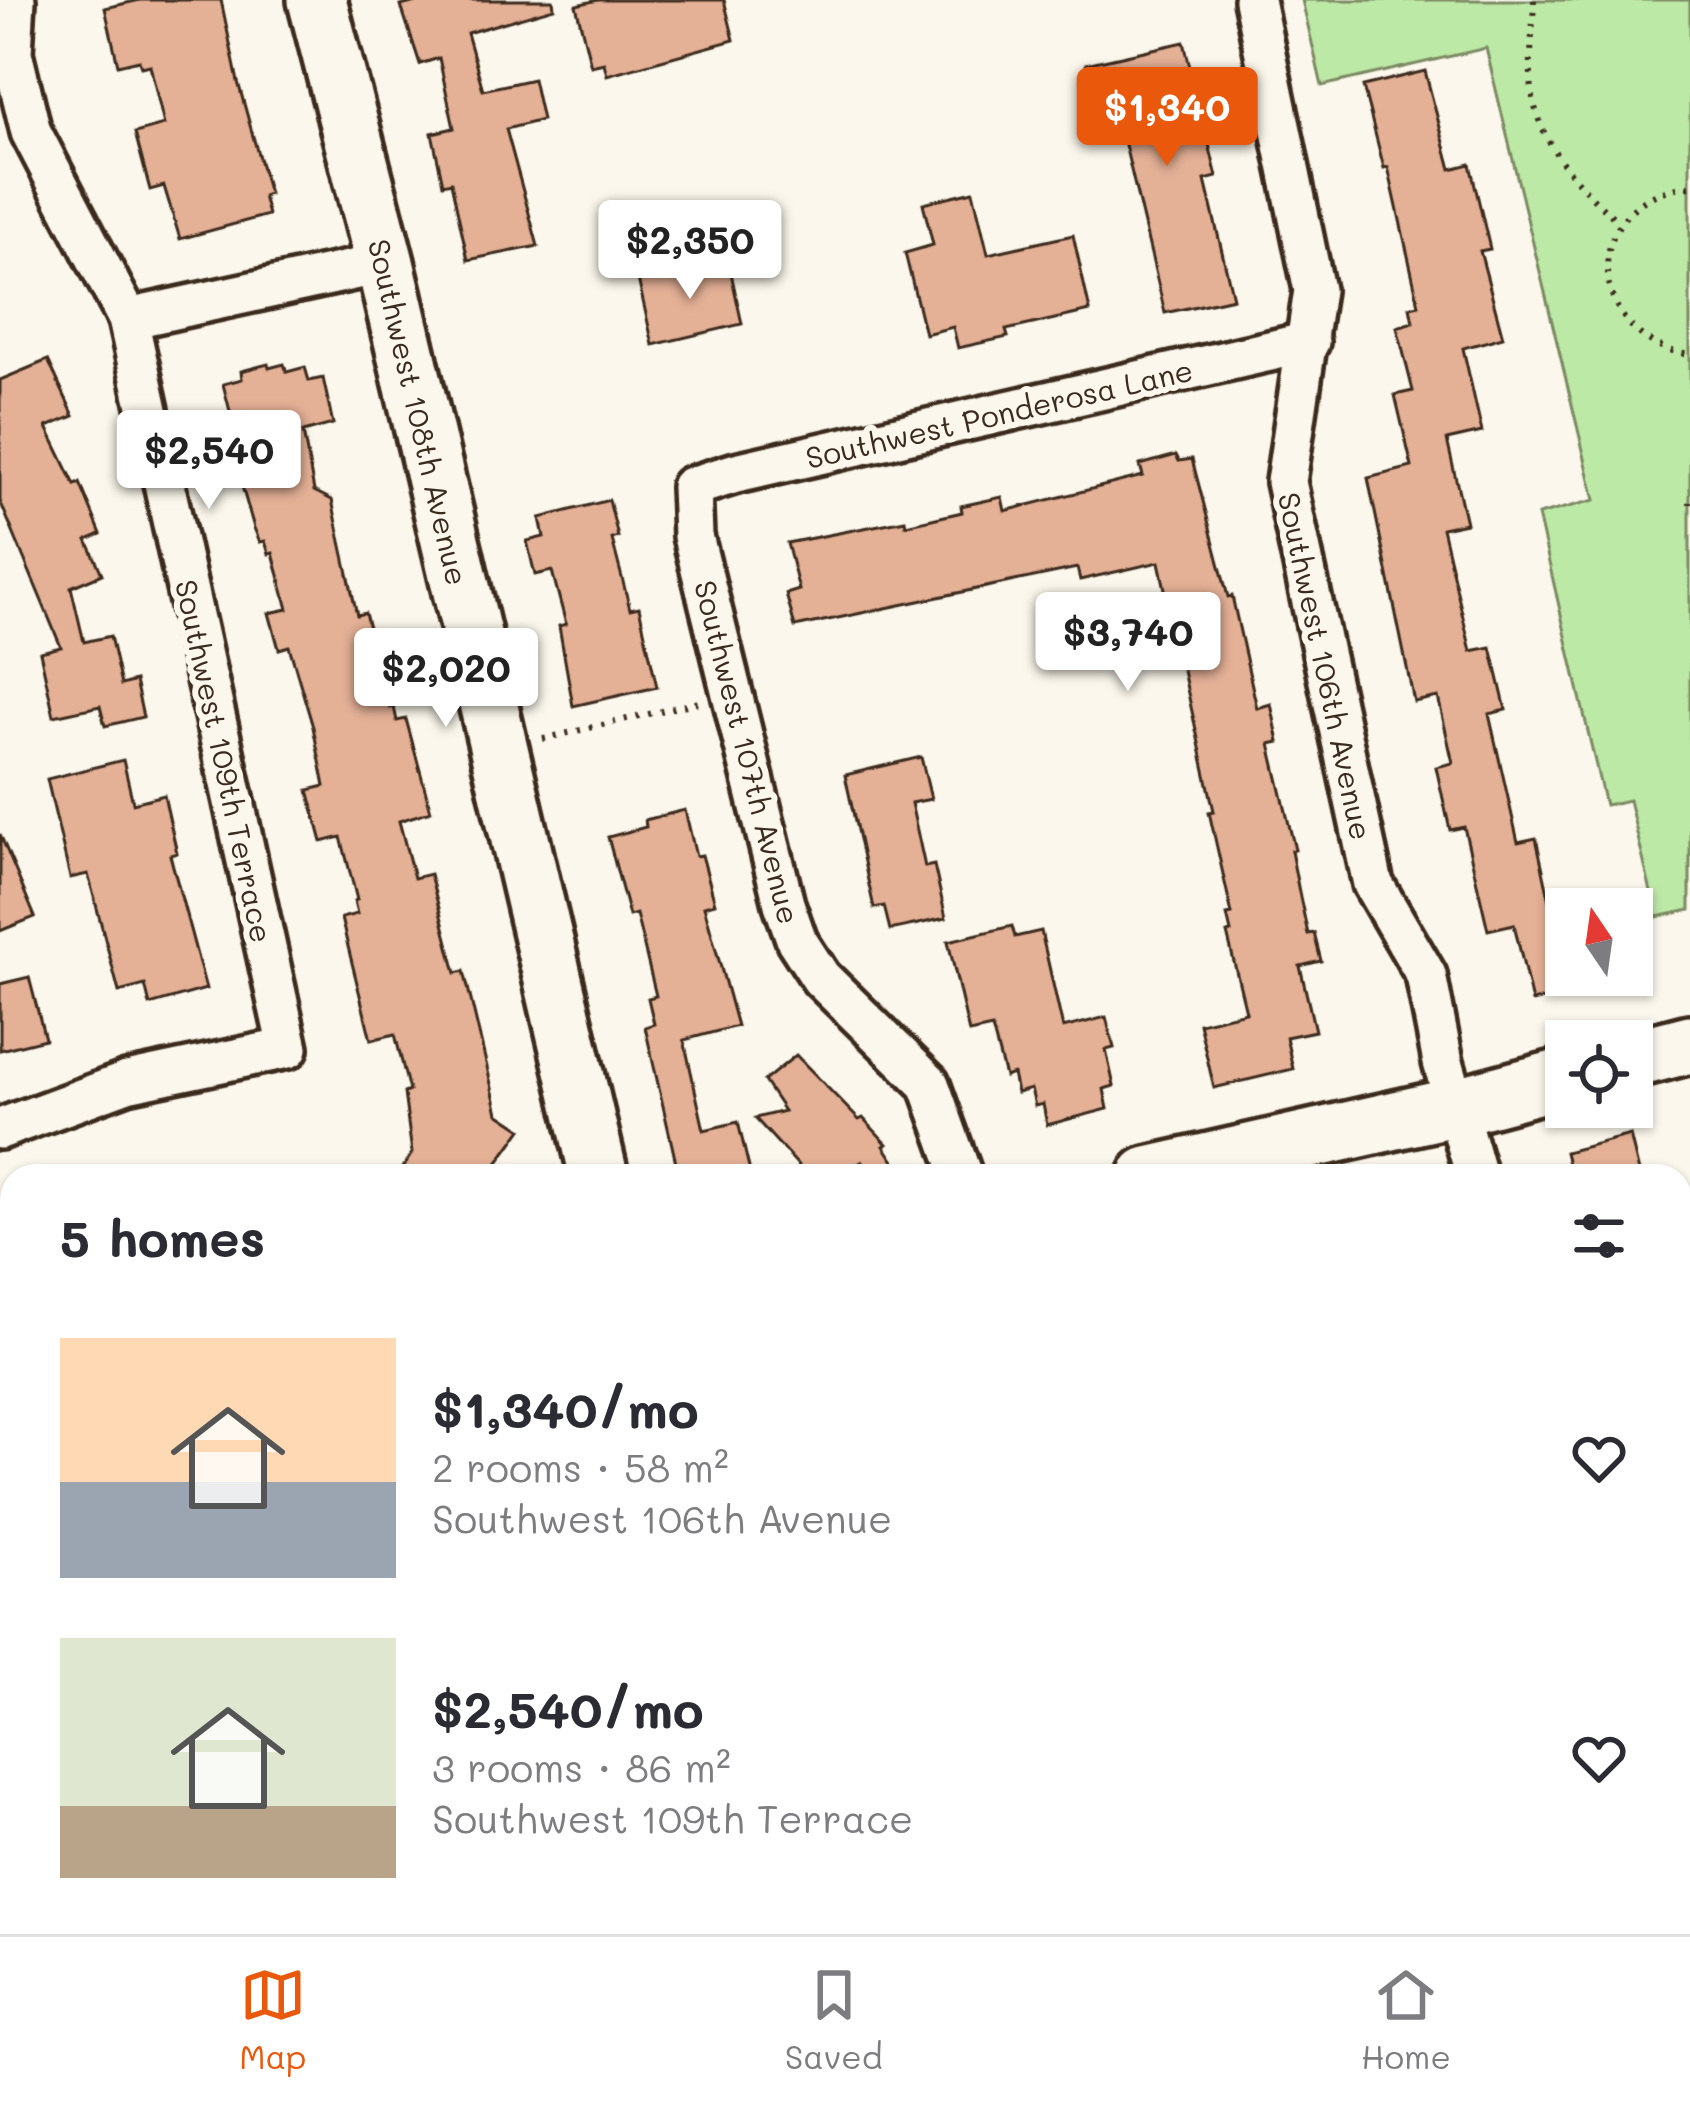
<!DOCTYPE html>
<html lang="en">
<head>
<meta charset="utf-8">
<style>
	:root { --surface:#fff; --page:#f2f2f3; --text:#2b2b33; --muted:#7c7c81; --line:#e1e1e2; --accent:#ea580c }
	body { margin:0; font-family:Mali,sans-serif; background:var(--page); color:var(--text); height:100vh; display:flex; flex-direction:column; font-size:45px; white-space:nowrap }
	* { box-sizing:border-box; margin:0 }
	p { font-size:39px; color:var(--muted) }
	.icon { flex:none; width:66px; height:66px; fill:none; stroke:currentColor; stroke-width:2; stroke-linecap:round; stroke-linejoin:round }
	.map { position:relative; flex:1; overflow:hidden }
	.panel { position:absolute; left:0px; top:1164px; width:1692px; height:771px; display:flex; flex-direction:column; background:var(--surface); border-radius:36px 36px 0 0; box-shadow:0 3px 9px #0004 }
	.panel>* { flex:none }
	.needle { width:78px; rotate:347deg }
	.tools { position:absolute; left:1545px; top:888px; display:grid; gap:24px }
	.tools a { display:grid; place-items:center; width:108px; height:108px; border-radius:0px; background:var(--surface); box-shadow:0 3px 9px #0004; font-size:60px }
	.price { position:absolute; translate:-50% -102px; padding:0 27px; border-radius:12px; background:#fff; color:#222; font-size:39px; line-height:78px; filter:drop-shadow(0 3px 6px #0008) }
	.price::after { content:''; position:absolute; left:50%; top:72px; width:36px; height:27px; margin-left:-18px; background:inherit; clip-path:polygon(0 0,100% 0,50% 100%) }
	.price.on { background:var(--accent); color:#fff }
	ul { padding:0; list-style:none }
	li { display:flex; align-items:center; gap:36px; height:300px; padding:0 60px }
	li span { display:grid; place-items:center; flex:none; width:336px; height:240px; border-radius:0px; color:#555 }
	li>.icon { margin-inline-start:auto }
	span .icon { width:144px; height:144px; fill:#fffc; stroke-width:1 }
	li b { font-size:51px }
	h2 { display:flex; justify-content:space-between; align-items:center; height:144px; padding:0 60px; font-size:51px }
	.menu { display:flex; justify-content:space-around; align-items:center; height:168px; border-top:3px solid var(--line); background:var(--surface); font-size:33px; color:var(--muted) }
	.menu a { display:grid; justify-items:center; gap:6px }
	.menu .on { color:var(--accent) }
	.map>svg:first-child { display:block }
</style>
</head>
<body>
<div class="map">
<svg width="1690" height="1934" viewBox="0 0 1690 1934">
	<rect width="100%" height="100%" fill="#fbf7ec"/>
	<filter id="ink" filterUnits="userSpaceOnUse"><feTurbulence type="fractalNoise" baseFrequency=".00833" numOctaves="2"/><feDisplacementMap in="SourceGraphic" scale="24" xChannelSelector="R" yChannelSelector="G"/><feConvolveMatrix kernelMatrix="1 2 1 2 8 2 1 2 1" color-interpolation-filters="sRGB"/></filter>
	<g filter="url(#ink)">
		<path fill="#bde9a7" stroke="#7c8a62" stroke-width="3" d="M1302 0H1690V910L1657 917 1629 800 1605 805 1538 515 1595 500 1486 48 1322 86Z"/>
		<g fill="#e4b096" stroke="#3b2a1e" stroke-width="3">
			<path d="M140 0H221L238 82 269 194 263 196 268 215 180 239 164 186 150 190 135 133 164 125 150 65 141 67 139 60 118 65 105 8Z"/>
			<path d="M423 0H553L554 8 467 33 483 90 533 79 542 120 506 129 538 246 468 260 451 182 443 184 432 133 454 128 439 58 420 64 401 6Z"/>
			<path d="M598 0H724L734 40 607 75 604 63 591 66 576 5Z"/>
			<path d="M1184 42 1217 177 1205 180 1233 298 1165 313 1121 128 1113 130 1109 112 1098 114 1086 64Z"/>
			<path d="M1425 71 1451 169 1470 164 1490 249 1480 251 1503 337 1463 348 1482 432 1447 440 1466 523 1442 528 1471 651 1491 647 1506 710 1489 714 1518 842 1536 838 1558 938 1566 936V994L1532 1002 1514 924 1488 930 1464 827 1450 830 1436 767 1453 763 1438 697 1414 702 1368 478 1412 467 1395 395 1413 391 1397 327 1413 322 1410 307 1419 305 1388 167 1384 168 1363 86Z"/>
			<path d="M973 191 988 254 1073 235 1090 311 1006 330 1008 337 958 348 953 327 925 334 905 253 933 245 923 203Z"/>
			<path d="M728 259 742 324 653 345 638 279Z"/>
			<path d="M48 360 74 416 47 427 75 485 80 483 101 534 87 540 102 574 71 587 84 642 110 636 121 685 135 681 143 717 105 726 100 706 54 716 40 652 61 647 0 501V380Z"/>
			<path d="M268 364 269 368 284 364 287 372 305 367 309 381 323 378 333 424 303 432 314 491 332 500 357 615 365 613 390 708 394 707 397 721 406 719 431 811 399 821 414 878 430 874 456 973 464 971 498 1113 522 1129 488 1176H398L412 1153 404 1093 409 1091 395 1034 371 1040 341 918 357 914 354 901 357 900 341 837 322 842 308 790 325 786 313 727 289 646 279 649 269 613 288 609 273 553 269 554 265 541 260 542 254 528 222 417 231 415 223 384 242 379 241 371Z"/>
			<path d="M1176 455 1179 461 1192 459 1228 597 1232 596 1257 708 1271 704 1279 742 1270 744 1295 850 1291 851 1300 897 1308 934 1314 933 1321 961 1300 966 1315 1031 1286 1037 1293 1069 1214 1088 1199 1023 1246 1012 1227 933 1231 932 1227 915 1232 914 1209 812 1214 811 1159 562 1080 580 1077 568 795 627 786 594 799 590 787 543 905 520 906 525 962 512 961 506 1002 497 1005 511 1143 476 1140 465Z"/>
			<path d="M609 500 618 537 612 539 630 609 639 607 657 687 573 706 559 626 566 624 552 571 535 575 527 541 544 537 540 518Z"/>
			<path d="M921 757 931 799 911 803 925 867 934 865 946 918 890 930 884 906 874 908 845 775Z"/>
			<path d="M123 760 133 803 164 795 177 853 170 855 206 989 150 1005 145 985 119 992 88 874 70 878 47 779Z"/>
			<path d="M685 810 696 856 702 855 715 903 704 906 737 1026 684 1040 704 1130 738 1122 751 1176H679L645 1027 654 1024 648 998 656 996 636 914 629 916 608 837 646 827 645 820Z"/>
			<path d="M0 834 35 917 0 931Z"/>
			<path d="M1012 926 1015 937 1041 931 1063 1028 1106 1017 1114 1048 1106 1050 1114 1086 1104 1089 1108 1109 1047 1125 1043 1104 1035 1106 1031 1089 1017 1093 1013 1074 1005 1077 992 1028 969 1033 948 941Z"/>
			<path d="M29 977 45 1039 0 1050V984Z"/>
			<path d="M796 1055 859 1120 863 1118 887 1144 884 1146 904 1176H875L862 1161 843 1176H808L755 1118 784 1111 764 1081Z"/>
			<path d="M1630 1135 1640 1176H1571L1565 1152Z"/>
		</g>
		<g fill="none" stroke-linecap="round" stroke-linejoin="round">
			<defs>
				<g id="street">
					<path d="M1254 0 1314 290 1286 482 1373 884 1426 975 1443 1062 1476 1176"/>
					<path d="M128 319 385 263"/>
					<path d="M0 1129 127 1082 288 1048 128 319 31 132 12 53 15 0"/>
					<path d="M962 1176 929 1084 821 978 797 941 784 904 693 536 691 487 736 473 1309 342"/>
					<path d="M0 1696 12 1694"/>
					<path d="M1680 1908 1690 1912"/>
					<path d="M378 1923V1934"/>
					<path d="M1010 1923 1012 1934"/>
					<path d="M1500 1923 1503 1934"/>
					<path d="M1235 1934 1282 1923"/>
				</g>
				<g id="secondary">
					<path d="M317 0 385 263 599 1176"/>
					<path d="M1632 1059 1690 1044"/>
					<path d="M1148 1176 1458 1106 1566 1077"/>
					<path d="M632 1934 633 1923"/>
				</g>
			</defs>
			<use href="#street" stroke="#3b2a1e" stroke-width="48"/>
			<use href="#secondary" stroke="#3b2a1e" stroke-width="66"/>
			<g stroke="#3b2a1e" stroke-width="6" stroke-dasharray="3 9" stroke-linecap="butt">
				<path d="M1534 0C1533 31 1528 66 1533 97 1541 147 1582 190 1619 222"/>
				<path d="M1690 186C1576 198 1583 339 1690 355"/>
				<path d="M1690 502V504"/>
				<path d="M543 739 699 702"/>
			</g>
			<use href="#street" stroke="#fbf7ec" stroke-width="39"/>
			<use href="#secondary" stroke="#fbf7ec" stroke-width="57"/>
		</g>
	</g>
	<g text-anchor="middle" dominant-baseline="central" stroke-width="12" stroke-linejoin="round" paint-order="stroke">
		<g font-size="30" fill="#3b2a1e" stroke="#fbf7ec">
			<text transform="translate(419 412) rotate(77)">Southwest 108th Avenue</text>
			<text transform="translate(999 413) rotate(-13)">Southwest Ponderosa Lane</text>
			<text transform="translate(1326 666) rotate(78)">Southwest 106th Avenue</text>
			<text transform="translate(748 752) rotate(76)">Southwest 107th Avenue</text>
			<text transform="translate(225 761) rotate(78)">Southwest 109th Terrace</text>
		</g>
	</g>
</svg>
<div class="tools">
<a><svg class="needle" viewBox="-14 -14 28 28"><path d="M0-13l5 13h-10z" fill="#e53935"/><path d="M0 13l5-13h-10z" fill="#7c7c81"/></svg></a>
<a><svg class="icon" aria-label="locate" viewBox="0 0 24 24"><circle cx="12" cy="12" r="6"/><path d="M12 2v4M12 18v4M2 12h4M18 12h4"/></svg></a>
</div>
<b class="price on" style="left:1167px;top:169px">$1,340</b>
<b class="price" style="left:690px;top:302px">$2,350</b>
<b class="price" style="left:209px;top:512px">$2,540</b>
<b class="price" style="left:1128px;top:694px">$3,740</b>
<b class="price" style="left:446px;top:730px">$2,020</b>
<section class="panel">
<h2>5 homes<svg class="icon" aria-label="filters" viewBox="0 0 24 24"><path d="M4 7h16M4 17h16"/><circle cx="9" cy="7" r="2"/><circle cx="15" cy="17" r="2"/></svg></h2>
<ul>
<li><span style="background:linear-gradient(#ffd9b3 60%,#9aa5b1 0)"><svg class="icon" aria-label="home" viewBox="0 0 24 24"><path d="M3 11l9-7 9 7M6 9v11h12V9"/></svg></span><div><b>$1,340/mo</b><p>2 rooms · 58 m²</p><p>Southwest 106th Avenue</p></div><svg class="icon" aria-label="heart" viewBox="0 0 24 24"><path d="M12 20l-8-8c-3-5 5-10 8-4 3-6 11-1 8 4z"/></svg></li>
<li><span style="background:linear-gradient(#dfe7d0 70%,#b9a48a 0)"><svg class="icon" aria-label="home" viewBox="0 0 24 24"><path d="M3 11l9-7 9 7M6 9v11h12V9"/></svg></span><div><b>$2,540/mo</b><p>3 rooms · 86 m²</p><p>Southwest 109th Terrace</p></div><svg class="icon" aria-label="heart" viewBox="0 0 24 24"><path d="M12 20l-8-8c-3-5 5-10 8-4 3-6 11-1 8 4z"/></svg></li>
</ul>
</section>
</div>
<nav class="menu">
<a class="on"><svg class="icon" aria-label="map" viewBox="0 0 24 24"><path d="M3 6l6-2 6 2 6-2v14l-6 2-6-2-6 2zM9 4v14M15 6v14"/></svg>Map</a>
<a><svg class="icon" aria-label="saved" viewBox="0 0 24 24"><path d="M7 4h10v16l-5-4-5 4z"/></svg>Saved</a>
<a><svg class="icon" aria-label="home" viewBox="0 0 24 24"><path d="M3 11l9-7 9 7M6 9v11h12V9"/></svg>Home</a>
</nav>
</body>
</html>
